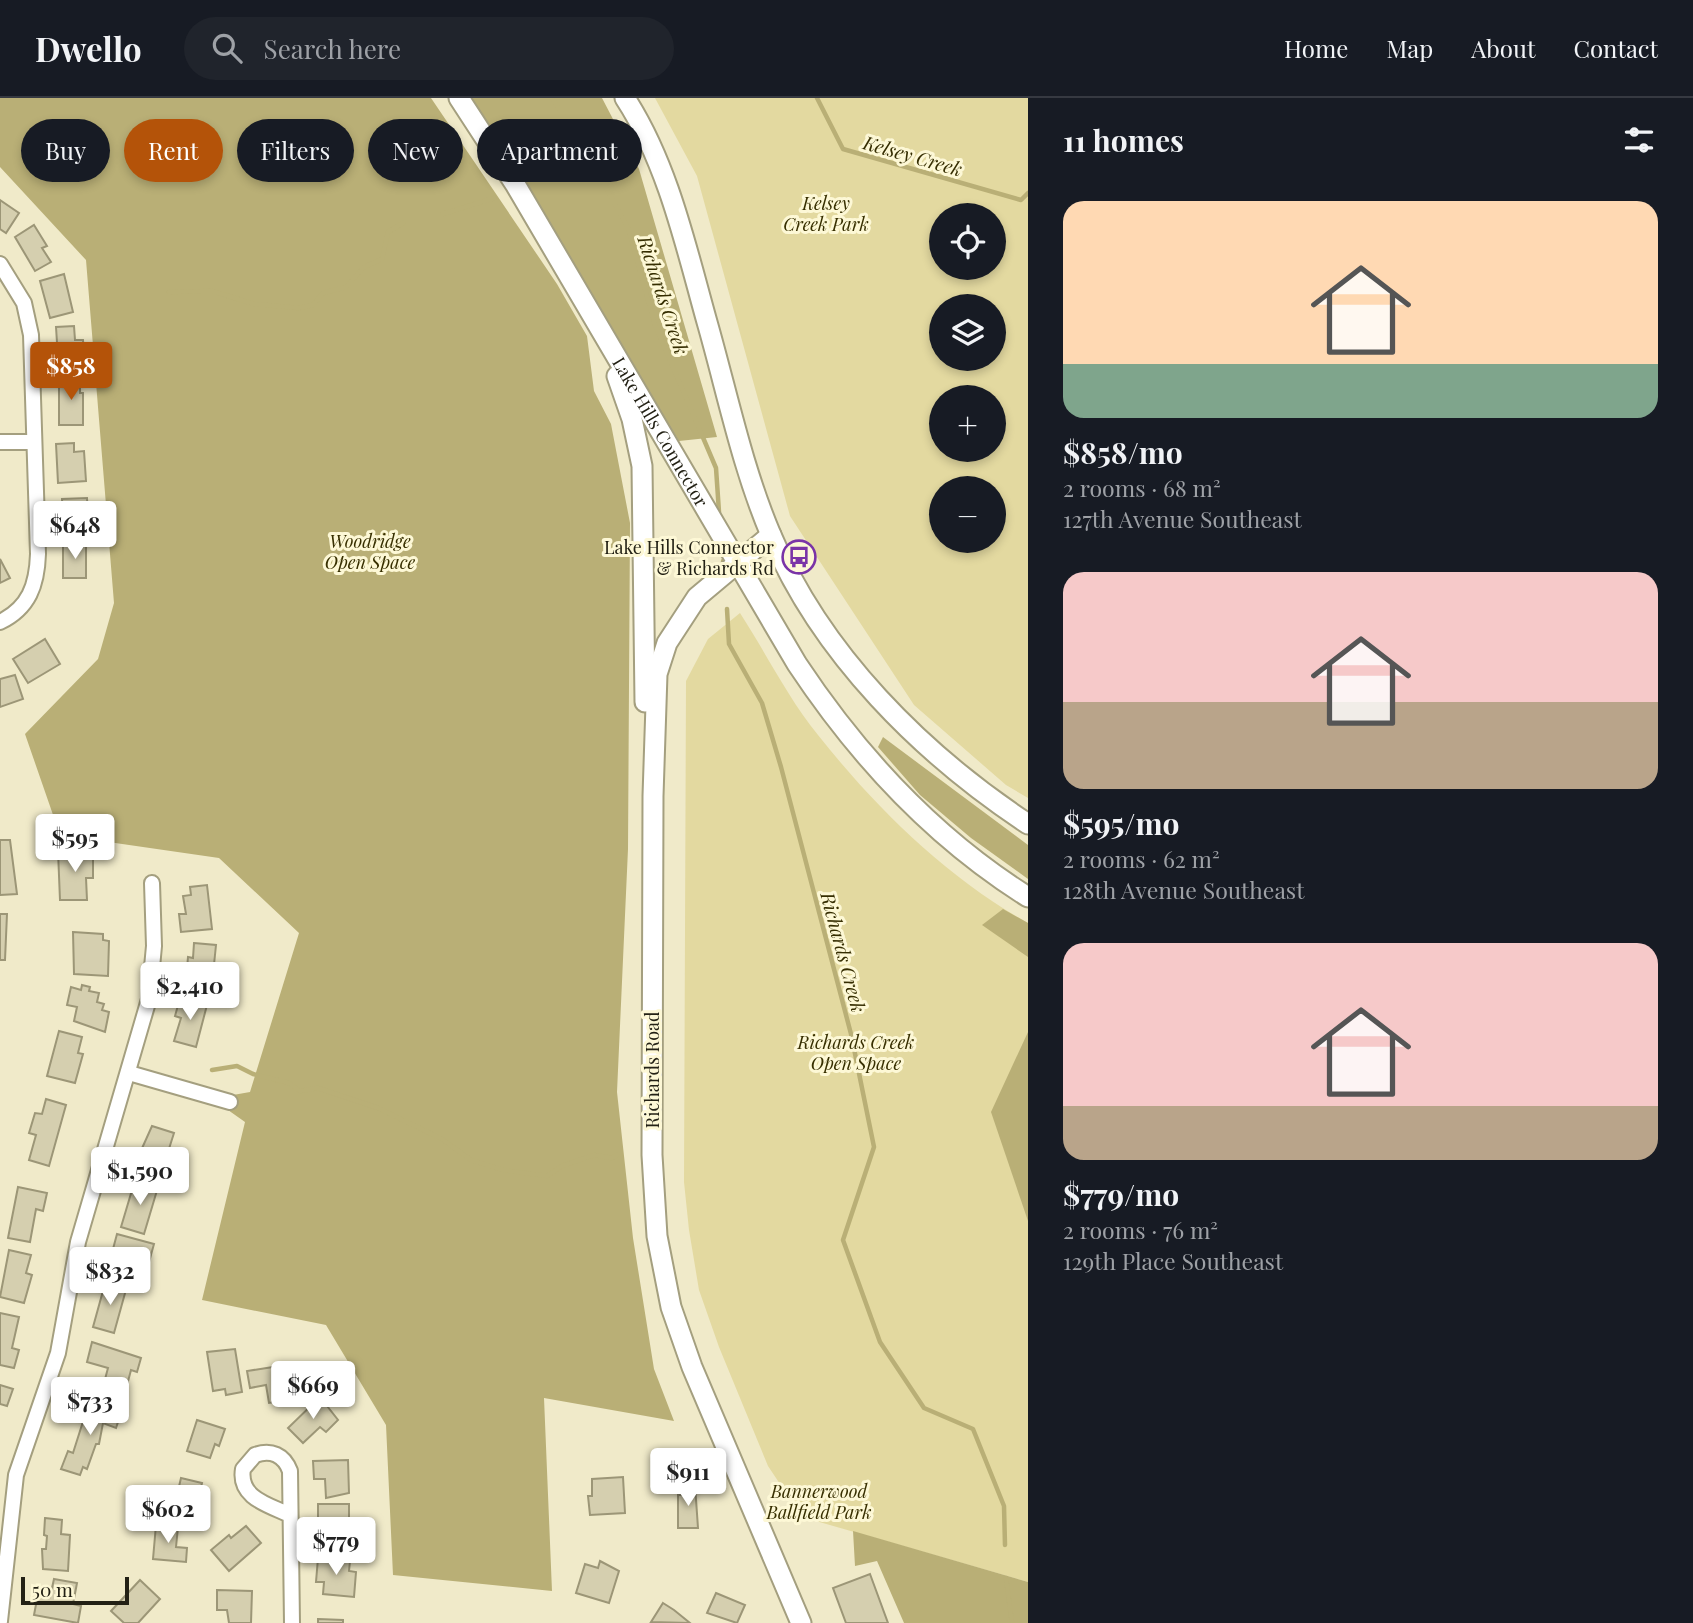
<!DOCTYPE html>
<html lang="en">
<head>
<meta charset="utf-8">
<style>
	:root { --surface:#171b24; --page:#20242c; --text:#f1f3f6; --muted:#9ea1a6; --line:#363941; --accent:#b45309 }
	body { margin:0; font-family:"Playfair Display",serif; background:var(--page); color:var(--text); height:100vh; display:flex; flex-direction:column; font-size:26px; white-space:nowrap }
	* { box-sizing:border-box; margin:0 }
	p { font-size:23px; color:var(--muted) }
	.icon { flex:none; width:38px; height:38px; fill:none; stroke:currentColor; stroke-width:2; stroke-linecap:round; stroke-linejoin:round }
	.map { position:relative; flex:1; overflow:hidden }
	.sheet { display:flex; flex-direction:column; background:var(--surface); width:665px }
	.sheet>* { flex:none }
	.top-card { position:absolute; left:21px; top:21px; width:665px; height:63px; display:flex; gap:14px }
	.buttons { position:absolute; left:929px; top:105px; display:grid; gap:14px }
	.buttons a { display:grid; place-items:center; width:77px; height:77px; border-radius:50%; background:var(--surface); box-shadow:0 4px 10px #0003; font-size:35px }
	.scale { position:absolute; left:21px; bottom:18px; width:108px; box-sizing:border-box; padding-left:7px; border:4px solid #232115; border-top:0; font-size:19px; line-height:24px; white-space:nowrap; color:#232115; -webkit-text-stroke:5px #fdf8d6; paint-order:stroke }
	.price { position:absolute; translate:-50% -60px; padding:0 16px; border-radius:7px; background:#fff; color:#222; font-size:23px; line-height:46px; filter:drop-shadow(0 2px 4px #0008) }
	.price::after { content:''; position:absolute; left:50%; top:42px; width:21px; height:16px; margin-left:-10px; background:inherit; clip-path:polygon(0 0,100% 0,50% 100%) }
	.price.active { background:var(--accent); color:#fff }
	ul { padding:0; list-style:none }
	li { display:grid; align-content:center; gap:14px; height:371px; padding:0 35px }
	li span { display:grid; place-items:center; height:217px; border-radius:21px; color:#555 }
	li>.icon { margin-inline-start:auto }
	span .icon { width:126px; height:126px; fill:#fffc; stroke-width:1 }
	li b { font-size:30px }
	h2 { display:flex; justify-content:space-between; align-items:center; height:84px; padding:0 35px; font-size:30px }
	.tag { padding:0 24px; border-radius:32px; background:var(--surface); box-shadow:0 4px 10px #0003; font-size:24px; line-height:63px }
	.tag.active { background:var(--accent); color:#fff }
	header { display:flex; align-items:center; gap:42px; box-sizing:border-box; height:98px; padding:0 35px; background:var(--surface); border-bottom:2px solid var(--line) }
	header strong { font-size:33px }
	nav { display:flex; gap:38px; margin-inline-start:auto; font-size:24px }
	.search { width:490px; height:63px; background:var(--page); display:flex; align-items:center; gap:18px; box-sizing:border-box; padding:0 24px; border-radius:38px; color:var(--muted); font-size:26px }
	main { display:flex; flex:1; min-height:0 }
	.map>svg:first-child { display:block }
</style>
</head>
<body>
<header>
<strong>Dwello</strong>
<div class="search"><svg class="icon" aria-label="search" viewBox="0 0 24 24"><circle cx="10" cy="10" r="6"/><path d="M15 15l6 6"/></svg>Search here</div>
<nav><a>Home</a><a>Map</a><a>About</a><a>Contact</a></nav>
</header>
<main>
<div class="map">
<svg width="1028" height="1525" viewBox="0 0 1028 1525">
	<rect width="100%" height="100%" fill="#f0eac9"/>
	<g fill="#e3d9a0" fill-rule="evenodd">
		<path d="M655 0H1028V700L1006 687 914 607 790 418 697 78ZM994 117V170H942V117ZM994 208V261H942V208ZM942 299H994V352H942ZM942 390H994V443H942Z"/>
		<path d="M740 515C766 555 788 600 818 637 875 709 947 780 1028 825V1484L802 1419 768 1368 719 1249 699 1192 689 1132 684 1084 686 583 708 541Z"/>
	</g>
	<g fill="#b9af76">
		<path d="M0 0H431L557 186 587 238 594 293 611 326 630 425 628 751 617 994 633 1140 654 1271 674 1323 544 1300 552 1493 393 1477 386 1327 326 1227 202 1202 245 1024 228 1012 233 997 250 994 299 835 219 760 60 737 25 636 98 561 114 505 86 162 0 69Z"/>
		<path d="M470 0H602L639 71 717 339 679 343C607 230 546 110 470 0Z"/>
		<path d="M883 639 1028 747V781L971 740 920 697 878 649Z"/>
		<path d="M1003 811 1028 825V859L982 827Z"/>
		<path d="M1028 934V1123L991 1014Z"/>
		<path d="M853 1433 1028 1484V1525H904L877 1463 855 1468Z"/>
	</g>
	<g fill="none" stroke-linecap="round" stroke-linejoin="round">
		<g stroke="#b9af76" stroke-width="4.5">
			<path d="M552 0 581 44 628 130 655 227 716 370 719 414"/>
			<path d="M817 0 843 51 1021 102 1028 95"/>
			<path d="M529 71 552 58 556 47 573 31"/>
			<path d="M443 116 494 100"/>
			<path d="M169 194 212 193 254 206 299 210 313 207 323 195 346 189 364 169 382 161 388 134 403 125"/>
			<path d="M723 463V464"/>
			<path d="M727 511 729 546 762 605 781 669 851 936 874 1049 843 1142 880 1244 924 1310 973 1331 1004 1408 1005 1447"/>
			<path d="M212 972 237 968 253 976 289 985 300 993 318 990 378 1010 442 1041 471 1062 503 1072 547 1078 562 1068 594 1057 612 1060 617 1057"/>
			<path d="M1006 1480 1012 1525"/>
		</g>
	</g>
	<g fill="#d5cfaf" stroke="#9c9677" stroke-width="2">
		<path d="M0 102 19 115 6 135 0 131Z"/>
		<path d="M34 127 47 148 42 150 51 164 35 173 15 139Z"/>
		<path d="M64 176 73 214 50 220 40 183Z"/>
		<path d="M74 228 75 242H83L85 274 59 276 56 229Z"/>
		<path d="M59 280H80V295H83V327H59Z"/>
		<path d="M74 345V354L84 353 86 383 58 385 56 346Z"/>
		<path d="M87 400 89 437 64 439 62 401Z"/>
		<rect x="63" y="446" width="23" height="34"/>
		<path d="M0 461 10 480 0 485Z"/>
		<path d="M45 541 60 566 28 585 13 561Z"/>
		<path d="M15 577 23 601 0 609V581Z"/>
		<path d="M0 742H10L17 796 0 797Z"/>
		<path d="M58 753H93V780H86L87 802H60Z"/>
		<path d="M207 787 212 831 181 834 179 816H186L183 798 191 797 190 789Z"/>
		<path d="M0 816H7L5 862H0Z"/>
		<path d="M73 834 103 836V842L109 843 108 878 74 876Z"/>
		<path d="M194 845 216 847 211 896 185 894 188 859 193 860Z"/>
		<path d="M82 887 90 889 89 893 99 895 97 904 104 906 102 912 109 914 105 934 74 923 77 909 67 907 71 889 81 892Z"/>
		<path d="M180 900 207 907 196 949 174 943 181 920 175 918Z"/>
		<path d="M59 933 82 939 78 955 83 956 75 985 47 978Z"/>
		<path d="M46 1001 66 1007 49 1068 29 1062 36 1037 29 1035 35 1015 42 1016Z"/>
		<path d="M152 1028 174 1035 161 1076 141 1070 144 1059 139 1057Z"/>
		<path d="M135 1082 158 1089 144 1136 121 1129Z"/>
		<path d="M18 1089 47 1095 43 1113 36 1111 30 1144 8 1140Z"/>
		<path d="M117 1136 154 1146 144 1182 121 1175 127 1155 113 1151Z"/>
		<path d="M9 1152 31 1157 26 1175 32 1177 24 1205 0 1199Z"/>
		<path d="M106 1182 127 1188 114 1235 93 1229Z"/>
		<path d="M0 1215 19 1219 12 1250 19 1252 14 1270 0 1267Z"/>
		<path d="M92 1244 141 1260 137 1274 131 1272 122 1306 100 1300 108 1270 87 1264Z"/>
		<path d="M235 1251 242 1294 226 1297 225 1291 213 1293 207 1254Z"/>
		<path d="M286 1267 291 1302 269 1305 266 1287 250 1290 247 1273Z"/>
		<path d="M0 1287 13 1291 7 1308 0 1306Z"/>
		<path d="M320 1299 338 1322 326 1334 320 1329 303 1345 288 1330Z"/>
		<path d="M93 1305 121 1315 116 1330 103 1325 99 1346H96L87 1371 83 1369 80 1377 61 1371 68 1353 73 1355 87 1311 90 1312Z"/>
		<path d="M197 1322 225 1331 219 1348 215 1346 210 1360 187 1353Z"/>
		<path d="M348 1362 349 1395 326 1400 325 1381H314L313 1363Z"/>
		<path d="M623 1379 625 1415 590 1417 588 1398H592V1381Z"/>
		<path d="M181 1380 202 1385 195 1415 174 1410Z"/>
		<path d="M681 1386 695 1387 698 1430H678V1397H682Z"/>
		<path d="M318 1406H349V1445L323 1446 327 1423H318Z"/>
		<path d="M45 1420 62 1422 61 1436 70 1437 68 1473 43 1471 42 1451H46L47 1438 44 1437Z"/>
		<path d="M156 1427 178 1429 176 1449 187 1450 186 1464 153 1461Z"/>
		<path d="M246 1428 261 1445 229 1473 211 1452 229 1437 231 1440Z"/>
		<path d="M318 1460 350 1463 349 1473 356 1474 354 1499 323 1496 324 1484H316Z"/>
		<path d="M600 1463 619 1473 609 1505 576 1495 585 1466 598 1470Z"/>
		<path d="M870 1476 888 1525H846L833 1490Z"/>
		<path d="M54 1481 77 1485 73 1506 81 1508 78 1525 34 1517 38 1496 50 1499Z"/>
		<path d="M140 1482 160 1501 138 1525H124L111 1513Z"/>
		<path d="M217 1492 252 1493 251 1525H229L227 1512H217Z"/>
		<path d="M716 1495 745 1507 737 1525 707 1515Z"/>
		<path d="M663 1505 674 1512 690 1525 651 1524Z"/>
		<path d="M318 1521 343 1522V1525H318Z"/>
	</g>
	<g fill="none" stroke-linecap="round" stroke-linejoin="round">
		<defs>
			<g id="street">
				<path d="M0 166 24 205 31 237 38 456C37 487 29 510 0 524"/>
				<path d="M0 344H34"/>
				<path d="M129 975 230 1004"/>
				<path d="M290 1417C269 1407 238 1400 243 1371L255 1357C271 1351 284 1357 290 1373L292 1525"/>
				<path d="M0 1523 16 1377 58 1255 78 1144 149 901 154 848 152 785"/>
			</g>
			<g id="secondary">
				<path id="s1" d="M459 0 515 86 797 566C858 658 934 740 1028 799"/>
				<path d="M625 0C668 66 686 149 707 224 727 294 742 369 771 437 821 556 922 656 1028 726"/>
				<path d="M617 278 632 321 642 368 645 604"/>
				<path d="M771 437 697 499 667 545 657 576 653 698 652 1057 657 1138 671 1209 692 1269 801 1525"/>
			</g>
		</defs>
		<use href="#street" stroke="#a49f7f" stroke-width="18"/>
		<use href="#secondary" stroke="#a49f7f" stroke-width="23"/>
		<use href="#street" stroke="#fff" stroke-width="14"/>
		<use href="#secondary" stroke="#fff" stroke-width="19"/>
	</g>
	<defs>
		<symbol id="bus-ring" viewBox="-11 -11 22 22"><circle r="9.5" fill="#fdf8d6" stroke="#7a34a7" stroke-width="1.5"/><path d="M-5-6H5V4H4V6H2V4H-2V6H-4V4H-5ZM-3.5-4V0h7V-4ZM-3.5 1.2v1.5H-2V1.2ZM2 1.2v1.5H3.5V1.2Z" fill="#7a34a7"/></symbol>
	</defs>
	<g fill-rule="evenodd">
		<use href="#bus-ring" x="780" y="440" width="38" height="38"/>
	</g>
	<g text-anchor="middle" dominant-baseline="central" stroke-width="6" stroke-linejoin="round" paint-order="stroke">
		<g font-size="18" font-style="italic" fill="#372f00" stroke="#fdf8d6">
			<text x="826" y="105">Kelsey<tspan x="826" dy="21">Creek Park</tspan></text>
			<text x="370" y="443">Woodridge<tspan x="370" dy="21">Open Space</tspan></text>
			<text x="856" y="944">Richards Creek<tspan x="856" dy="21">Open Space</tspan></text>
			<text x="819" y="1393">Bannerwood<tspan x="819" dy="21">Ballfield Park</tspan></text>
		</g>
		<g font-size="18" fill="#232115" stroke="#fdf8d6">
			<text stroke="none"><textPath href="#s1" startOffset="390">Lake Hills Connector</textPath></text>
			<text transform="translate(652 972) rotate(-90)">Richards Road</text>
		</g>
		<g font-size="18" fill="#232115" stroke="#fdf8d6" text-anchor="end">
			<text x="774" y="449">Lake Hills Connector<tspan x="774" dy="21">&amp; Richards Rd</tspan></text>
		</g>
		<g font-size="19" font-style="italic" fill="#352d00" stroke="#fdf8d6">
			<text transform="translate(913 57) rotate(16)">Kelsey Creek</text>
			<text transform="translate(664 197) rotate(72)">Richards Creek</text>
			<text transform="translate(844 854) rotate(75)">Richards Creek</text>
		</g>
	</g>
</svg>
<div class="buttons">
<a><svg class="icon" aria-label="locate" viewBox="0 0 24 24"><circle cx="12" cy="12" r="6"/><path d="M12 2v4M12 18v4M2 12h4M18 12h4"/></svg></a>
<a><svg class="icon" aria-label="layers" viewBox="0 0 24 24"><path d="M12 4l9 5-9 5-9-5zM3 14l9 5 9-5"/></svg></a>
<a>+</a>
<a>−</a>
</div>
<div class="scale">50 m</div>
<b class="price active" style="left:71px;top:304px">$858</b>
<b class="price" style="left:75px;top:463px">$648</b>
<b class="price" style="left:75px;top:776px">$595</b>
<b class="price" style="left:190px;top:924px">$2,410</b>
<b class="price" style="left:140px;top:1109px">$1,590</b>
<b class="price" style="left:110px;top:1209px">$832</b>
<b class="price" style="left:313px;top:1323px">$669</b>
<b class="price" style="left:90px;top:1339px">$733</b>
<b class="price" style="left:688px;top:1410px">$911</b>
<b class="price" style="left:168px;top:1447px">$602</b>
<b class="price" style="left:336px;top:1479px">$779</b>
<div class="top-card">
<a class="tag">Buy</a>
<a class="tag active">Rent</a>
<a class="tag">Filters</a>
<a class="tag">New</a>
<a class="tag">Apartment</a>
</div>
</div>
<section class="sheet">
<h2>11 homes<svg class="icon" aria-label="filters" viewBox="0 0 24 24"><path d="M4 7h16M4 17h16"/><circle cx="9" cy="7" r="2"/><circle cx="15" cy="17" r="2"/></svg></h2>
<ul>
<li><span style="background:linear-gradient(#ffd9b3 75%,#7fa58c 0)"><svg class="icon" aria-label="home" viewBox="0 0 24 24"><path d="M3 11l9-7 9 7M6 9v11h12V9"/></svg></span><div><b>$858/mo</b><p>2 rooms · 68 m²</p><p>127th Avenue Southeast</p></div></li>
<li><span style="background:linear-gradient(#f6c9c9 60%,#b9a48a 0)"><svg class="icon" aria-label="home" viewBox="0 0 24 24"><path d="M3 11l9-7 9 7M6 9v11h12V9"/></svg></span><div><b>$595/mo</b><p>2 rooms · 62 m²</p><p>128th Avenue Southeast</p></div></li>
<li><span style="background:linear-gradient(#f6c9c9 75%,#b9a48a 0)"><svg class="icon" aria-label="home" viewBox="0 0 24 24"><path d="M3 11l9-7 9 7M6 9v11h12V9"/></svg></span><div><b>$779/mo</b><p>2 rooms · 76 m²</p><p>129th Place Southeast</p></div></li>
</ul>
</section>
</main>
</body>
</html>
